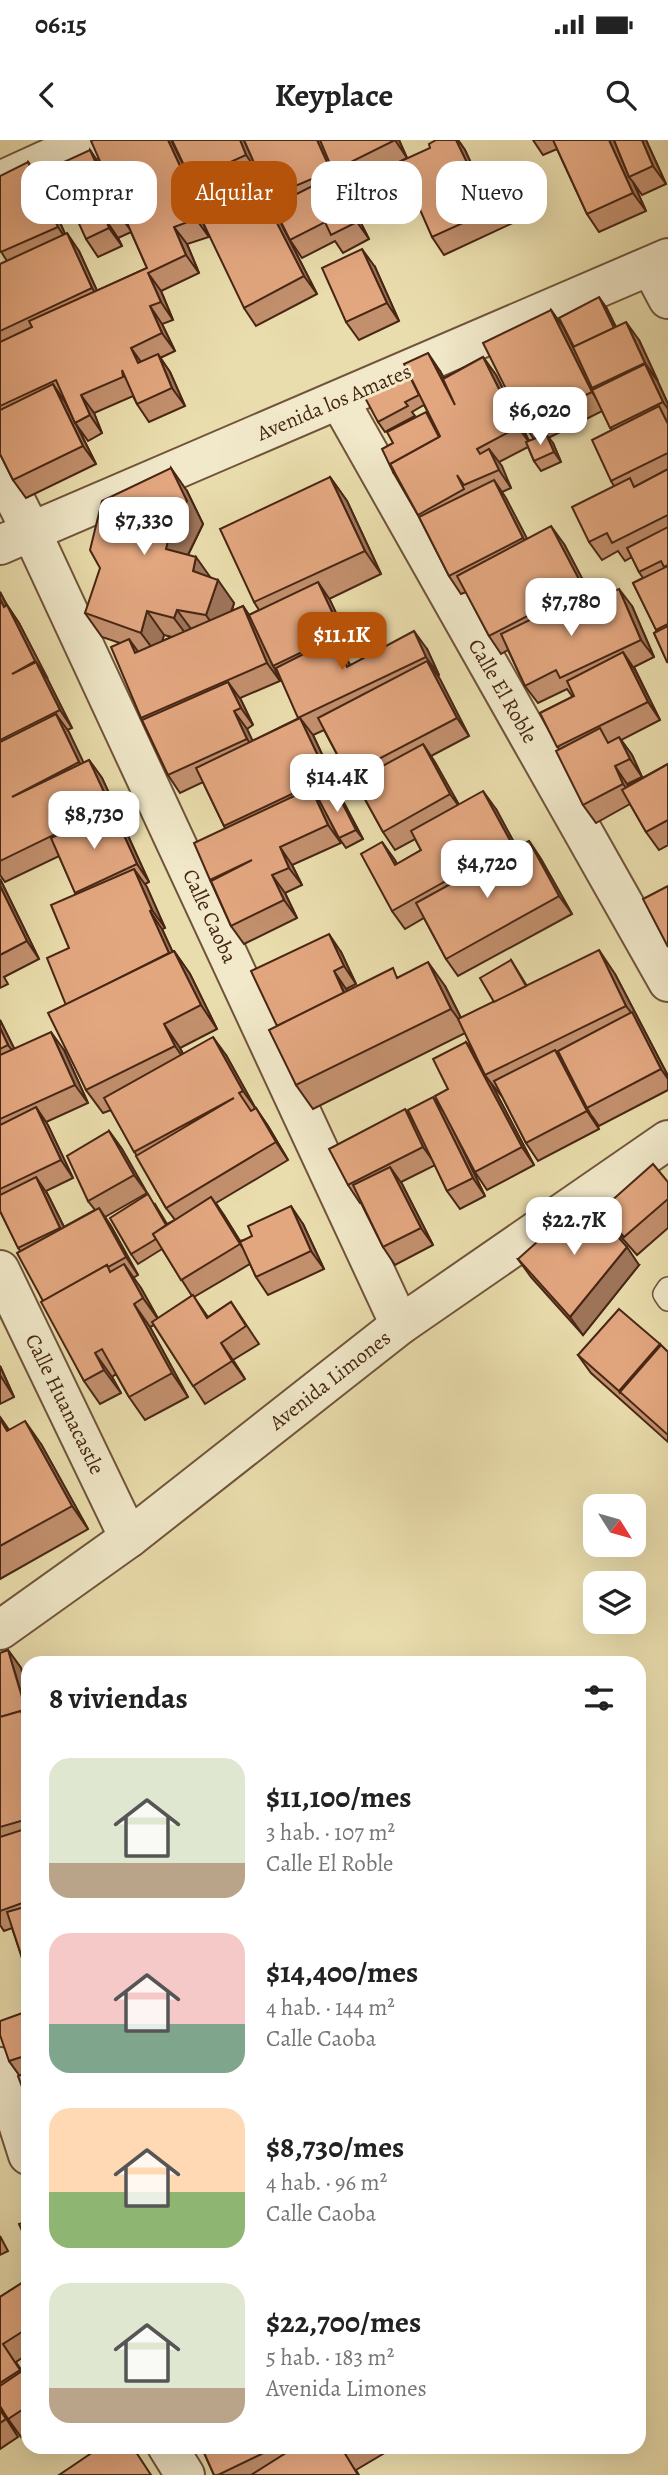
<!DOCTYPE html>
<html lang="es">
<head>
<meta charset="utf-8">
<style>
	:root { --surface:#fff; --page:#f2f2f2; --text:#222; --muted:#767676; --accent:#b45309 }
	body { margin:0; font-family:Alegreya,serif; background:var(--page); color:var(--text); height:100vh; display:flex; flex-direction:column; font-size:26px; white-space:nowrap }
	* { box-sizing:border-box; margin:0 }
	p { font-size:23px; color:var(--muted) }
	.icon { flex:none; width:38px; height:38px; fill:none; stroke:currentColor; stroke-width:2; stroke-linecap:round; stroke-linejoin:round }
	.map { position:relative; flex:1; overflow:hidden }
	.side { position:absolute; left:21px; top:1516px; width:625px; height:798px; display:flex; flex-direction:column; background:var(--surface); border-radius:21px; box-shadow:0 7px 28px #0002 }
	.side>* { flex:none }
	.top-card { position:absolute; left:21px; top:21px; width:626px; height:63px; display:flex; gap:14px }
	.needle { width:46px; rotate:127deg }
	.tools { position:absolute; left:583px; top:1354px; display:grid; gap:14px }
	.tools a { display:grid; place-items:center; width:63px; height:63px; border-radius:14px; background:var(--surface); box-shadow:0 7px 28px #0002; font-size:35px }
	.price { position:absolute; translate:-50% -60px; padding:0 16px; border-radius:14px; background:#fff; color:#222; font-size:23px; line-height:46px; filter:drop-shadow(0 2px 4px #0008) }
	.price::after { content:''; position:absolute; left:50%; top:42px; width:21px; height:16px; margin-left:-10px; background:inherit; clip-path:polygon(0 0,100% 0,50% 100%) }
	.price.active { background:var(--accent); color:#fff }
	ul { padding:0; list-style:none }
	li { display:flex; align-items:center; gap:21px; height:175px; padding:0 28px }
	li span { display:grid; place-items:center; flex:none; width:196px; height:140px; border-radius:21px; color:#555 }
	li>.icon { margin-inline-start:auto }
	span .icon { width:84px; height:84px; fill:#fffc; stroke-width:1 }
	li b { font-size:30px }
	h2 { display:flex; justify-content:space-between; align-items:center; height:84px; padding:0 28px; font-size:30px }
	.pill { padding:0 24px; border-radius:21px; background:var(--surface); box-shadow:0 7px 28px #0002; font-size:24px; line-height:63px }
	.pill.active { background:var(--accent); color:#fff }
	.status { display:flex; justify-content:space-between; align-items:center; height:49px; padding:0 35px; background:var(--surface); direction:ltr }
	.status svg { height:19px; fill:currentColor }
	header { display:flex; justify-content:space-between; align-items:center; height:91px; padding:0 28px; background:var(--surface); font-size:32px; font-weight:700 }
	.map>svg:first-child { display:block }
</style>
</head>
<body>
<div class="status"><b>06:15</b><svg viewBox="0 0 49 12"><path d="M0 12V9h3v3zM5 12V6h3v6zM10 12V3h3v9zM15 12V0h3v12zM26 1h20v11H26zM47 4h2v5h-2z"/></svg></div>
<header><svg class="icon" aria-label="back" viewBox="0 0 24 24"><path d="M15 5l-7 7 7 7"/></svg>Keyplace<svg class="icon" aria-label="search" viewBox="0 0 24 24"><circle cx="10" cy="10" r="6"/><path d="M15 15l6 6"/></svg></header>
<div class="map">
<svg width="668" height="2335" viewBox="0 0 668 2335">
	<rect width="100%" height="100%" fill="#eaddad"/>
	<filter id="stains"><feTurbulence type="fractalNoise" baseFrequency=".00286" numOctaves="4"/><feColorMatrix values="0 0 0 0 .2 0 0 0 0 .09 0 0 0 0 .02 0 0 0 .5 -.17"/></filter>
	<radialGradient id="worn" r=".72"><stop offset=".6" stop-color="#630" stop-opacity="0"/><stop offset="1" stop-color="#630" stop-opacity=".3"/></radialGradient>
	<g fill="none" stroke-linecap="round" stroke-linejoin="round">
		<defs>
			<path id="lane" d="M668 1148 664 1154 668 1160"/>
			<g id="street">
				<path d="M0 41 90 0"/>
				<path d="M651 127 668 159"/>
				<path d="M339 260 668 842"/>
				<path d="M0 330 31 391 400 1185"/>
				<path d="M0 405 668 118"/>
				<path d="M0 1130 129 1398"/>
				<path d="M0 1490 129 1398 400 1185 668 1000"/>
				<path d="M0 1927 28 2015"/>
				<path d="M167 2306 185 2335"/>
			</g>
		</defs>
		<use href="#lane" stroke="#70543a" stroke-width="24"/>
		<use href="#street" stroke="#70543a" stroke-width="42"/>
		<use href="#lane" stroke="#f1e9ca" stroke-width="21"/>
		<use href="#street" stroke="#f1e9ca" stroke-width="38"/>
	</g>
	<g fill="#c3906e" stroke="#472614" stroke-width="2" fill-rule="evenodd">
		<path d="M93 0H171L187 32 244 0H399L407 18 346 49 339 39 343 49 369 99 343 113 335 101 302 118 290 100 275 65 269 57 259 33 203 58 191 41 199 57 194 61 209 97 187 104 199 133 161 151 173 180 162 184 175 211 160 218 170 232 185 266 149 282 137 264 133 256 94 273 102 293 88 301 76 284 96 324 26 358 13 340 0 314V124L7 121 0 110 28 22 41 40 65 94 79 111 97 151 147 128 131 92 118 98 122 106 98 117 86 99 90 10 102 28Z"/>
		<path d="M436 0H458L465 10 475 32 500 43 517 81 444 115 432 97 430 8Z"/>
		<path d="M533 0H646L666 44 642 55 633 42 646 71 599 92 587 74 557 9 543 15Z"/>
		<path d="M255 40 268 58 317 154 256 186 244 168Z"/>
		<path d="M375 127 399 181 359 200 346 182Z"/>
		<path d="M606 167 616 187 639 200 668 264V523L654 493 657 491 633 443 643 438 639 432 632 417 625 421 618 411 602 420 589 402 614 346 611 341 612 290 602 271 548 298 553 303 561 322 541 331 534 321 528 307 499 322 511 348 502 352 527 399 564 404 593 460 632 466 654 517 634 527 660 580 621 600 632 615 642 637 627 644 628 646 668 624V705L659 710 646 692 630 664 596 683 583 665 559 609 540 573 574 556V555L572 556 567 549 538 563 525 546 508 510 501 514 489 496 466 452 461 454 449 436 419 377 393 332 432 280 424 265 412 272 415 276 385 292 378 282 440 231 444 238 483 217 496 235 529 301 534 299 524 285 551 170 563 187Z"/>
		<path d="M330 337 347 361 381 434 329 459 354 511 345 515 350 525 427 509 439 535 438 536 469 596 431 616 459 665 496 669 517 708 529 701 541 719 572 774 458 836 446 819 424 778 405 789 392 771 382 702 397 724 421 710 415 699 395 710 383 692 361 652 360 653 348 635 324 590 313 595 341 655 340 656 363 699 346 708 339 698 329 679 341 703 292 725 302 745 285 753 297 778 244 804 231 786 210 740 225 688 203 642 180 653 168 635 141 578 120 503 102 497 85 473 187 351 203 384 188 415 234 463 232 471 243 466 249 475 259 470 254 462ZM164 495 172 497 162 501ZM274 528 279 534 299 578 252 601 247 589 253 585 240 558 280 541Z"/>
		<path d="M0 452 7 465 19 483 72 588 67 590 83 623 89 620 102 638 149 742 145 744 165 788 162 789 172 811H174L190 834 217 889 180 908 183 914 226 915 255 968 268 986 288 1020 216 1063 240 1101 303 1084 324 1129 268 1155 256 1137 250 1124 194 1157 208 1177 231 1162 259 1204 233 1220 245 1239 205 1264 154 1185 150 1187 188 1257 145 1280 129 1257 116 1234 112 1237 121 1253 100 1264 84 1241 43 1161 20 1111 0 1071V880L14 909 64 910 88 963 46 982 73 1038 46 1051 64 1087 95 1070 88 1061 109 991 122 1009 147 1053 105 1077 111 1086 138 1135 133 1138 141 1148 158 1179 192 1156 162 1109 138 1124 131 1114 155 1064 167 1084 175 1080 166 1068 111 970 103 973 86 950 66 865 69 808 76 754 59 716 5 742 0 735Z"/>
		<path d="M0 739 39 819 4 837 8 844 0 848Z"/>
		<path d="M341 812 356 844 346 849 347 851 399 837 445 846 461 878 494 862 511 820 527 846 615 834 668 936V950L599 986 592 976 599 989 538 1021 526 1003 503 958 491 943 534 1025 487 1050 475 1032 463 1010 485 1056 460 1069 447 1051 435 1025 401 1042 433 1105 395 1125 383 1107 361 1063H360L348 1045 413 981 441 967 466 902 476 915 465 893 313 969 296 945 277 886Z"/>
		<path d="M668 1042V1088L637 1115 613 1088 601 1070Z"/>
		<path d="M518 1119 639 1125 583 1195 531 1137Z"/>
		<path d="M661 1206 668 1212V1302L591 1233 578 1215Z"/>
		<path d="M0 1226 14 1257 0 1264Z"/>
		<path d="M0 1277 9 1290 41 1304 88 1389 0 1439Z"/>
		<path d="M8 1510 21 1528 28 1552V1836L12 1788 4 1791 0 1785V1513Z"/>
		<path d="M28 1871V1963L19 1935 9 1921Z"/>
		<path d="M0 2096 8 2111 0 2115Z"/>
		<path d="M28 2139V2214L16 2222 22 2231 28 2227V2292L21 2297 1 2269H0L18 2297 0 2309V2157Z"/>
		<path d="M201 2306H385L388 2311 356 2330 359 2335H214Z"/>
	</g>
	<g fill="#9f755a" stroke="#472614" stroke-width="2">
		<path d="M168 0H171L199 57 186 39Z"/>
		<path d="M240 0H244L259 33 246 15Z"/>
		<path d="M317 0H322L333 31 339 39 343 48 331 31Z"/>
		<path d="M395 0H399L407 18Z"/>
		<path d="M456 0H458L465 10 484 51 472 33Z"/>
		<path d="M609 0H614L629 37 633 42 646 71 633 53Z"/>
		<path d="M642 0H646L666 44 653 26Z"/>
		<path d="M90 10 102 28 131 91 119 74Z"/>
		<path d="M28 22 41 40 70 105 58 87Z"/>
		<path d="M488 26 500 43 517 81 505 64Z"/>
		<path d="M334 35 346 53 369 99 357 82Z"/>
		<path d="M255 40 268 58 317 154 304 136Z"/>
		<path d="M181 43 194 61 209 97 196 79Z"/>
		<path d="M106 80 118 98 122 106 109 88Z"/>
		<path d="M174 87 187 104 199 133 186 115Z"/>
		<path d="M67 93 79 111 104 166 92 148Z"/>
		<path d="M362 109 375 127 399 181 387 163Z"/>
		<path d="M148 133 161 151 173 180 161 162Z"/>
		<path d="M599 157 606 167 623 202 616 192Z"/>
		<path d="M150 166 162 184 175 211 162 193Z"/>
		<path d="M551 170 563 187 593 247 592 248 598 257 604 270 592 252Z"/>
		<path d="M626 182 639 200 658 241 645 223Z"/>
		<path d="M131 208 144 226 138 223Z"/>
		<path d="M428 213 440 231 467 283 455 265Z"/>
		<path d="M158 214 170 232 185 266 172 248Z"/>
		<path d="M483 217 496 235 531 305 518 287Z"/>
		<path d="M645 224 658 242 668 264V269L663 262Z"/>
		<path d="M53 244 65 262 96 324 83 306Z"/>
		<path d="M81 255 94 273 102 293 90 275Z"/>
		<path d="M546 294 553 303 561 322 554 312Z"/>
		<path d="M489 309 502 326 511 348 499 330Z"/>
		<path d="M171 328 187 351 203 384 185 421 166 409Z"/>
		<path d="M330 337 347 361 381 434 365 411Z"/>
		<path d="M494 340 506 358 536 416 523 398Z"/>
		<path d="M551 386 564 404 596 465 583 447Z"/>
		<path d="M196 417 213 441 193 431Z"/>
		<path d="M218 440 234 463 222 498 206 475Z"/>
		<path d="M318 442 330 460 354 511 342 493Z"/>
		<path d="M619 449 632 466 654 517 641 500Z"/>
		<path d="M0 452 16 485 4 467 0 459Z"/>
		<path d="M7 465 19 483 48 539 35 521Z"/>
		<path d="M243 466 255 484 280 541 267 523Z"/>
		<path d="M177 470 194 493 191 501 174 478Z"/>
		<path d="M147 471 164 495 158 516 141 493Z"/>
		<path d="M414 491 427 509 439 535 426 517Z"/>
		<path d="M129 499 142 517 135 513Z"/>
		<path d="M333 499 345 516 360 544 347 527Z"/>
		<path d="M623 512 635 530 660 580 648 562Z"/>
		<path d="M427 521 440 539 469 596 457 578Z"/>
		<path d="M36 522 48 540 72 588 60 570Z"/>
		<path d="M228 542 241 560 253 585 241 568Z"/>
		<path d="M234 571 247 589 260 616 247 599Z"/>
		<path d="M56 574 69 592 92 640 79 622Z"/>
		<path d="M300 578 313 595 341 655 328 637Z"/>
		<path d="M619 597 632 615 642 637 630 619Z"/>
		<path d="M423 604 435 622 463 672 450 654Z"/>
		<path d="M89 620 102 638 124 685 111 667Z"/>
		<path d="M615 626 627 644 636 661 623 644Z"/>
		<path d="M311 648 323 666 341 703 328 685Z"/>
		<path d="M335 649 342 659 363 699 356 690Z"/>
		<path d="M483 651 496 669 524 721 512 704Z"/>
		<path d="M112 669 124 687 149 742 137 724Z"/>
		<path d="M529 701 541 719 572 774 559 756Z"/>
		<path d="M382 702 395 720 407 743 395 725Z"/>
		<path d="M280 707 292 725 302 745 289 728Z"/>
		<path d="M134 729 147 747 165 788 152 770Z"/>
		<path d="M272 735 285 753 297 778 284 760Z"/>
		<path d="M0 739 39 819 27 801 0 746Z"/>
		<path d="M150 771 162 789 183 834 170 816Z"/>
		<path d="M329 794 341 812 356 844 344 826Z"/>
		<path d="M599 810 615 834 668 936V939L661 929 633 875 626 866Z"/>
		<path d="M174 811 190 834 217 889 201 865Z"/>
		<path d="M428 822 445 846 468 892 451 869Z"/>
		<path d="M334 831 346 849 357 872 345 854Z"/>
		<path d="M0 880 21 922 8 905 0 888Z"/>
		<path d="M164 884 180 908 191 929 175 906Z"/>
		<path d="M51 892 64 910 88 963 75 945Z"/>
		<path d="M213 897 226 915 256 969 243 951Z"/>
		<path d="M466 902 479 919 485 935 491 943 534 1025 522 1007Z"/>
		<path d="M555 910 567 927 587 968 599 989 587 971Z"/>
		<path d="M433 957 446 975 485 1056 473 1038Z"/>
		<path d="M36 967 48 985 73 1038 61 1020Z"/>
		<path d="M256 968 268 986 288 1020 276 1002Z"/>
		<path d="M405 969 417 987 436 1025 423 1007Z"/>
		<path d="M109 991 122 1009 147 1053 134 1035Z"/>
		<path d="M390 1027 402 1044 433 1105 421 1088Z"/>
		<path d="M36 1037 48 1055 73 1105 60 1088Z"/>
		<path d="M211 1057 224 1075 253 1122 240 1104Z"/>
		<path d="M291 1066 303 1084 324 1129 311 1111Z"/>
		<path d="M99 1068 111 1086 138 1135 126 1117Z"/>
		<path d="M627 1107 639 1125 583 1195 570 1177Z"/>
		<path d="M124 1124 141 1148 160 1182 143 1158Z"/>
		<path d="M134 1164 150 1187 188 1257 172 1233Z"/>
		<path d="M221 1203 233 1220 245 1239 232 1221Z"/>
		<path d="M660 1204 668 1216 620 1253 619 1251Z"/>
		<path d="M95 1213 112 1237 121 1253 104 1230Z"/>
		<path d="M0 1226 14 1257 0 1235Z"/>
		<path d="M0 1277 11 1293 7 1291Z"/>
		<path d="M25 1281 41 1304 88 1389 72 1366Z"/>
		<path d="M8 1510 21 1528 28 1552V1575Z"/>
		<path d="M21 1571 28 1581V1595Z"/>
	</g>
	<g fill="#e3a780" stroke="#472614" stroke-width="2">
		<path d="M93 0H168L186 39 181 43 196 79 174 87 186 115 148 133 161 162 150 166 162 193 131 208 138 223 158 214 172 248 137 264 122 230 123 237 81 255 90 275 75 283 56 240 0 266V202L32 187 29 181 147 128 91 1Z"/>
		<path d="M172 0H240L246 15 191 40Z"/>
		<path d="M244 0H317L331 31 269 57Z"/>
		<path d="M320 0H395L333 31Z"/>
		<path d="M436 0H456L472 33 488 26 505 64 432 97 399 22 430 8 429 4Z"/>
		<path d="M553 0H609L633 53 587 74Z"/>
		<path d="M614 0H642L653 26 629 37Z"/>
		<path d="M90 10 119 74 106 80 109 88 86 99 53 27Z"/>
		<path d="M28 22 58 87 1 112 0 110V36Z"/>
		<path d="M334 35 357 82 331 95 325 82 290 100 273 66Z"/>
		<path d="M255 40 304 136 244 168 197 70Z"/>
		<path d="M67 93 92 148 0 191V124Z"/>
		<path d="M362 109 387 163 346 182 322 128Z"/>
		<path d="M599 157 614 188 574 207 559 178Z"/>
		<path d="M551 170 592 252 524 285 483 203Z"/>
		<path d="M626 182 645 223 592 248 573 207Z"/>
		<path d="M428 213 455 265 443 239 483 217 518 287 477 309 480 314 489 309 499 330 464 345 457 335 464 349 418 375 390 324 440 296 404 224Z"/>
		<path d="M645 224 663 262 610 288 592 250Z"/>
		<path d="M407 231 419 255 405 262 408 266 378 282 363 254Z"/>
		<path d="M53 244 83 306 13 340 0 314V270Z"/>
		<path d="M659 266 668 284V313L611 341 592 300Z"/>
		<path d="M426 272 439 297 390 324 394 331 393 332 382 309 393 303 387 292Z"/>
		<path d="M546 294 554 312 534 321 526 302Z"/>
		<path d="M171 328 187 361 169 397 166 409 196 417 193 431 218 440 206 475 177 470 174 478 147 471 141 493 85 473 100 428 90 410 102 361Z"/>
		<path d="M668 329V375L612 403 607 393 589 402 572 367 630 338 634 347Z"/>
		<path d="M330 337 365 411 254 462 220 389Z"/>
		<path d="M494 340 523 398 449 436 419 377Z"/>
		<path d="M551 386 583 447 489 496 457 436Z"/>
		<path d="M668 387V425L664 427 661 421 639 432 627 408Z"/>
		<path d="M668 426V484L656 490 633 443Z"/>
		<path d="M318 442 342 493 273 526 249 475Z"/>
		<path d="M619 449 641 500 560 538 556 530 525 546 501 494 548 471 551 478Z"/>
		<path d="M0 459 4 467 7 465 35 521 12 534 36 522 60 570 0 600Z"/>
		<path d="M243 466 267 523 141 578 111 507 129 499 135 513Z"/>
		<path d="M668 486V522H667L654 493Z"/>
		<path d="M414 491 426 517 298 578 276 528 333 499 347 527Z"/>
		<path d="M623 512 648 562 557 607 540 573 574 556 567 541Z"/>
		<path d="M427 521 457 578 348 635 318 578Z"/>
		<path d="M228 542 241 568 234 571 247 599 168 635 142 580Z"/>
		<path d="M56 574 79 622 12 657 89 620 111 667 0 721V602Z"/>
		<path d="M300 578 328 637 224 686 196 628Z"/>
		<path d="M600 588 608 603 619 597 630 619 615 626 623 644 583 665 556 611Z"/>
		<path d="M423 604 450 654 383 692 355 641Z"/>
		<path d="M668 624V680L646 692 622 650Z"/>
		<path d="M311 648 328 685 280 707 289 728 272 735 284 760 231 786 211 741 252 720 210 740 194 703Z"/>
		<path d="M335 649 356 690 339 698 318 658Z"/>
		<path d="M483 651 512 704 392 771 361 714 382 702 395 725 421 710 411 691Z"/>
		<path d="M112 669 137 724 75 753 51 698Z"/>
		<path d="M529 701 559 756 446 819 416 763Z"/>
		<path d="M134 729 152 770 150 771 169 813 66 865 47 818 69 808 51 765Z"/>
		<path d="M0 746 27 801 0 815Z"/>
		<path d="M668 746V807L643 759Z"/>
		<path d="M329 794 344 826 334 831 344 853 277 886 251 831Z"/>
		<path d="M599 810 626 866 485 935 458 879Z"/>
		<path d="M174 811 201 865 164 884 175 906 86 950 48 873Z"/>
		<path d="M511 820 526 846 494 862 480 838Z"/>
		<path d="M428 822 451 869 296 945 269 890 393 828 397 838Z"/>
		<path d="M632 872 661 929 587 968 558 911Z"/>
		<path d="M0 888 8 905 0 909Z"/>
		<path d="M51 892 75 945 0 979V915Z"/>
		<path d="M213 897 243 951 239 953 251 971 256 968 276 1002 166 1068 136 1016 234 958 134 1012 104 958Z"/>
		<path d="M466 902 522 1007 475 1032 435 956 448 949 433 919Z"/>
		<path d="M555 910 587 971 526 1003 494 941Z"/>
		<path d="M433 957 473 1038 447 1051 408 970Z"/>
		<path d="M36 967 61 1020 0 1049V985Z"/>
		<path d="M405 969 423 1007 348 1045 329 1009Z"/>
		<path d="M109 991 134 1035 88 1061 67 1016Z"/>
		<path d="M653 1024 668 1042V1059L624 1097 601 1070Z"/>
		<path d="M390 1027 421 1088 383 1107 353 1045Z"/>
		<path d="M36 1037 60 1088 18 1108 0 1071V1055Z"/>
		<path d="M148 1054 166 1085 153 1094 156 1099 131 1114 110 1078Z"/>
		<path d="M211 1057 240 1104 181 1140 153 1094Z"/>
		<path d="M585 1059 627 1107 570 1177 518 1119Z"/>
		<path d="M291 1066 311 1111 256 1137 240 1102 252 1096 248 1086Z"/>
		<path d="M99 1068 126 1117 108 1127 107 1125 43 1161 17 1113Z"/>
		<path d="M124 1124 143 1158 134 1164 172 1233 129 1257 102 1209 95 1213 104 1230 84 1241 41 1162 107 1125 110 1132Z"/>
		<path d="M193 1155 207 1178 231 1162 246 1186 221 1203 232 1221 193 1246 152 1182Z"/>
		<path d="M619 1169 660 1204 619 1251 578 1215Z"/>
		<path d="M661 1205 668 1212V1295L620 1252Z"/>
		<path d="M0 1279 7 1291 25 1281 72 1366 0 1406Z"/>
		<path d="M8 1510 27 1574 24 1575 21 1571 0 1577V1513Z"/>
		<path d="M21 1571 28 1595V1679L0 1687V1577Z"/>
		<path d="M28 1688V1761L0 1771V1697Z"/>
		<path d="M28 1766V1836L7 1772Z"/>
		<path d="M28 1844V1865L22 1846Z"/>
		<path d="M28 1871V1915L9 1921 0 1895V1881Z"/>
		<path d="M28 1932V1963L18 1936Z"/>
		<path d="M28 2081V2104L19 2084Z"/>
		<path d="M28 2139V2188L3 2204 20 2230 0 2243V2157Z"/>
		<path d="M28 2227V2266L8 2279 0 2266V2246Z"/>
		<path d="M0 2270 6 2279 0 2283Z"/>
		<path d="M102 2306H132L151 2335H59Z"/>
		<path d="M201 2306H278L218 2335H214Z"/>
		<path d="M297 2306H353L344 2312 358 2335H251Z"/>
	</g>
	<g text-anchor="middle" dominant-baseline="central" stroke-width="6" stroke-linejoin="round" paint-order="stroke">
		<g font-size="21" fill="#472614" stroke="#f1e9ca">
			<text transform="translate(334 262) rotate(-23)">Avenida los Amates</text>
			<text transform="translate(503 551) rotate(60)">Calle El Roble</text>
			<text transform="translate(210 776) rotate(65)">Calle Caoba</text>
			<text transform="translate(330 1240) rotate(-38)">Avenida Limones</text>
			<text transform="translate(65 1264) rotate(64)">Calle Huanacastle</text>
		</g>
	</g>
	<rect width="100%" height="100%" filter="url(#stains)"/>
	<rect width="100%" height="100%" fill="url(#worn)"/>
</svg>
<div class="tools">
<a><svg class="needle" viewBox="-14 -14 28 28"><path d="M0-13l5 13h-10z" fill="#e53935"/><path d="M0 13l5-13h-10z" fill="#767676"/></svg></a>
<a><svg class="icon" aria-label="layers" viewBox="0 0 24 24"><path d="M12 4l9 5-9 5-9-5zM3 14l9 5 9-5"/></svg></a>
</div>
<b class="price" style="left:540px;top:307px">$6,020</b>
<b class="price" style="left:144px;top:417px">$7,330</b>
<b class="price" style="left:571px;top:498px">$7,780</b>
<b class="price active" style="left:342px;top:532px">$11.1K</b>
<b class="price" style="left:337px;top:674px">$14.4K</b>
<b class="price" style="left:94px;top:711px">$8,730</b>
<b class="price" style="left:487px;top:760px">$4,720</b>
<b class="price" style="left:574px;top:1117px">$22.7K</b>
<div class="top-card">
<a class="pill">Comprar</a>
<a class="pill active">Alquilar</a>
<a class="pill">Filtros</a>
<a class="pill">Nuevo</a>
</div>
<section class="side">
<h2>8 viviendas<svg class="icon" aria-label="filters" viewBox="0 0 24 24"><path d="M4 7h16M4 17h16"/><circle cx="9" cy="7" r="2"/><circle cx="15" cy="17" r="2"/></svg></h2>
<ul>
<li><span style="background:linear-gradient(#dfe7d0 75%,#b9a48a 0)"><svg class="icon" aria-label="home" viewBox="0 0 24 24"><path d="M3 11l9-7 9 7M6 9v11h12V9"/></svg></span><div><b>$11,100/mes</b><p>3 hab. · 107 m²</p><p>Calle El Roble</p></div></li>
<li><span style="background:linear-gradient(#f6c9c9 65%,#7fa58c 0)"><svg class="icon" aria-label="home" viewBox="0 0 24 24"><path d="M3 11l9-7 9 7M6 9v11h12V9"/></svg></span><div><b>$14,400/mes</b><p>4 hab. · 144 m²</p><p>Calle Caoba</p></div></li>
<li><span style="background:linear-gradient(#ffd9b3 60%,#8fb573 0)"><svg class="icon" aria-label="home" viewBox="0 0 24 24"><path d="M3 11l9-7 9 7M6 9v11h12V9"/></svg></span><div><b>$8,730/mes</b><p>4 hab. · 96 m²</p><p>Calle Caoba</p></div></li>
<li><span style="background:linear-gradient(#dfe7d0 75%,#b9a48a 0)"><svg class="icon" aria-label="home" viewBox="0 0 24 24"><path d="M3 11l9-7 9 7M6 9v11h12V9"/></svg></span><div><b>$22,700/mes</b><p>5 hab. · 183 m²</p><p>Avenida Limones</p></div></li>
</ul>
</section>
</div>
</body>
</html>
